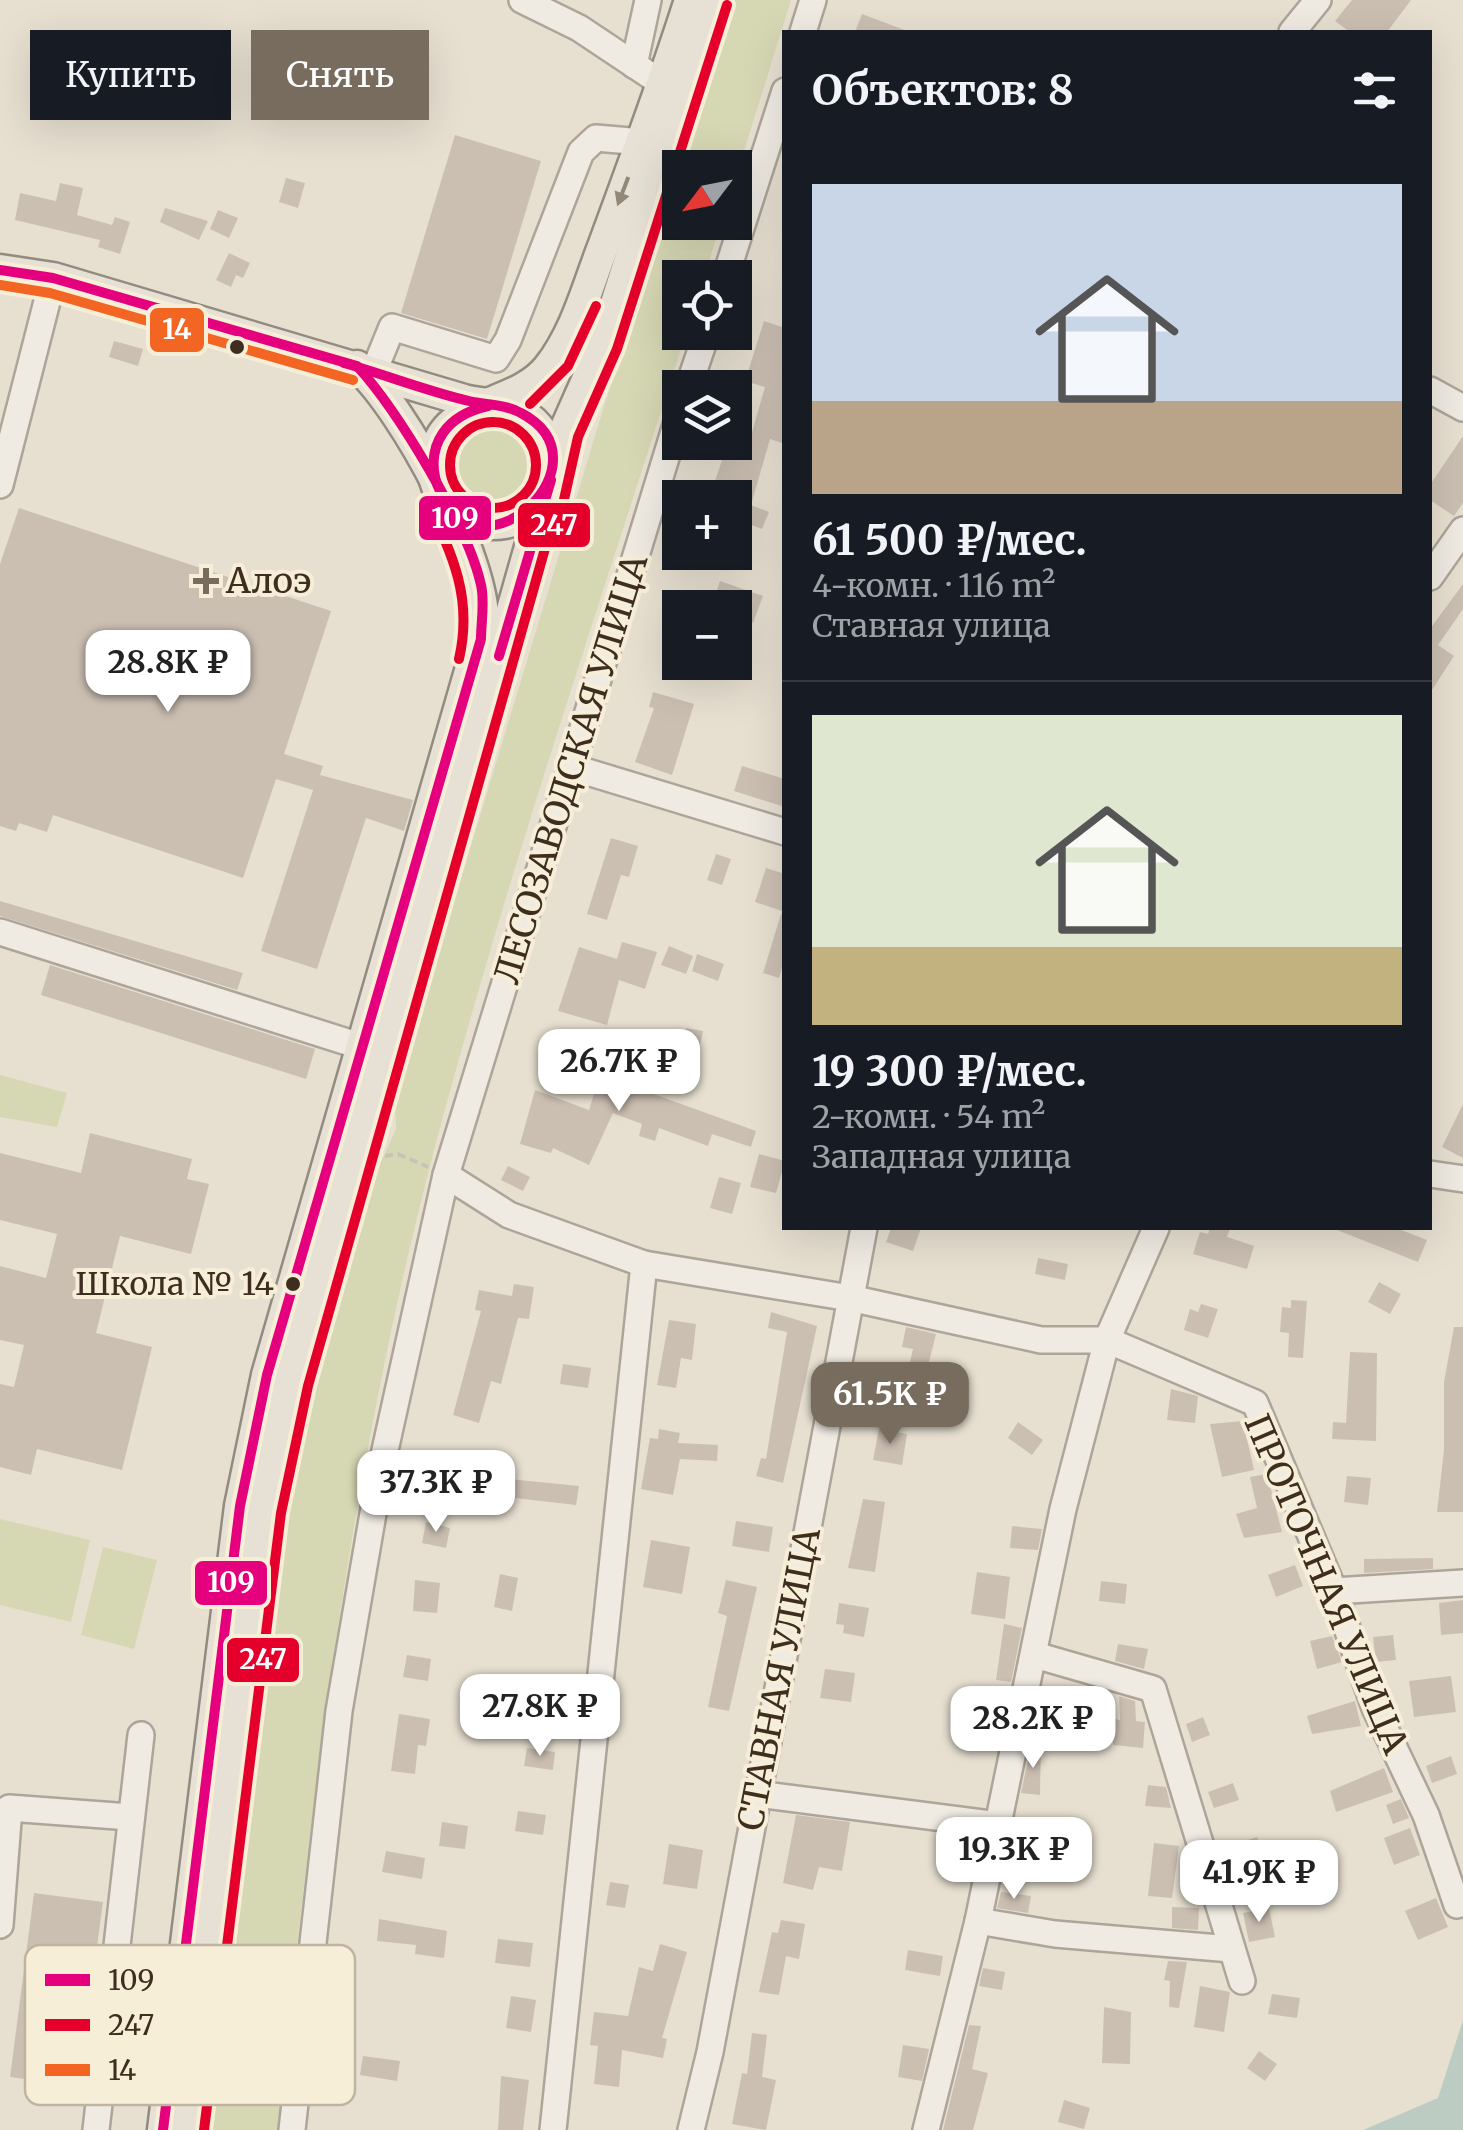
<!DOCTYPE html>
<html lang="ru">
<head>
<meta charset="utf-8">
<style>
	:root { --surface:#171b24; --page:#242831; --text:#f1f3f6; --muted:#9ea1a6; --line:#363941; --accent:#786c5e }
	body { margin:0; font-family:Merriweather,serif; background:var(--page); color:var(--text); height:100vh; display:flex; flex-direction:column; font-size:38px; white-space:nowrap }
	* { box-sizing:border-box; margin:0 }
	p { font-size:32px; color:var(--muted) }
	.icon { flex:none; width:55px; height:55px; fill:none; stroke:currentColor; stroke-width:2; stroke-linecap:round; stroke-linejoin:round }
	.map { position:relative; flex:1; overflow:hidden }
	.sheet { position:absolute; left:782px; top:30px; width:650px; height:1200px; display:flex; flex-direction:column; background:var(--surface); border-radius:0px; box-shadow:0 10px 40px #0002 }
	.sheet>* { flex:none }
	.guide { position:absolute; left:30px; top:30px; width:602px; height:90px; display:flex; gap:20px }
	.needle { width:65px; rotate:238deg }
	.fabs { position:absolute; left:662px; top:150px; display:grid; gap:20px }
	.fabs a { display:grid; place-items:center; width:90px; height:90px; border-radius:0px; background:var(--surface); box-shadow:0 10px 40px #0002; font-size:50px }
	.price { position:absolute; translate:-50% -85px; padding:0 22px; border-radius:20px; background:#fff; color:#222; font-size:32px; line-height:65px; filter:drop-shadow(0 2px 5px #0008) }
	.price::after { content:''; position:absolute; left:50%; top:60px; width:30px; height:22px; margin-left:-15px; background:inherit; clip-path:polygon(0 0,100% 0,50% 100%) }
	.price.selected { background:var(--accent); color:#fff }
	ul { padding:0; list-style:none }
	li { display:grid; align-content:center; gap:20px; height:530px; padding:0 30px }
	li+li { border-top:2px solid var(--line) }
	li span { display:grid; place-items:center; height:310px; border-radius:0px; color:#555 }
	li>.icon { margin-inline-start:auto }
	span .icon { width:180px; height:180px; fill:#fffc; stroke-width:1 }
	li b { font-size:42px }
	h2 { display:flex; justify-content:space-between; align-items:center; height:120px; padding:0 30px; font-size:42px }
	.pill { padding:0 35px; border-radius:0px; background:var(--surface); box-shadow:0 10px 40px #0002; font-size:35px; line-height:90px }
	.pill.selected { background:var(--accent); color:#fff }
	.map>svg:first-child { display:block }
</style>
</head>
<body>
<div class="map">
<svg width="1463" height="2130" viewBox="0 0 1463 2130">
	<rect width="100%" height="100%" fill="#e7e0d1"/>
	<g fill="#d6d7b3">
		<path d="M727 0H791L735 180V168H680V222L721 223 704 277 680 278V332L686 333C599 607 505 880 432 1158 349 1477 310 1803 278 2130H208L275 1588 302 1410 375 1175 396 1129 395 1097Z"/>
		<path d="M486 415C495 418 509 420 517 425 555 448 532 515 488 512 475 511 458 496 447 489L445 441Z"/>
		<path d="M0 1075 67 1093 57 1127 0 1117Z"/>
		<path d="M0 1519 90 1540 71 1622 0 1605Z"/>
		<path d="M103 1547 157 1560 134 1649 81 1635Z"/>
	</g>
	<path fill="#bcccc2" d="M1463 2020V2130H1363L1438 2098Z"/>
	<g fill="#cbbfb2">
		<path d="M1352 0H1411L1387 32H1350L1335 21Z"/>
		<path d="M862 14 907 31V32H855Z"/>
		<path d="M296 77 333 95 323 117 286 98Z"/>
		<path d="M455 135 541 161 487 339 401 313Z"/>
		<path d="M286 178 305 183 298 208 279 202Z"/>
		<path d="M60 183 83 188 77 215 112 225 115 217 130 222 120 254 98 247 100 240 15 220 20 193 56 201Z"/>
		<path d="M165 208 208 221 199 240 160 222Z"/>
		<path d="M218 210 238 218 229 238 210 229Z"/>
		<path d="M229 253 250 263 243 278 236 275 231 287 216 280Z"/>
		<path d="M764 321 785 328V444L770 439 751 505 769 512 762 529 746 523 739 545 735 544V487L715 481 728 442 748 446 765 387 745 381Z"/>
		<path d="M114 341 143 349 138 366 109 357Z"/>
		<path d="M1463 436V503L1454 516 1430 500V485Z"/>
		<path d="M19 508 331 611 284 754 323 766 320 775 413 800 404 831 366 818 317 969 261 951 313 790 276 779 243 878 53 815 47 832 19 823 16 831 0 826V564Z"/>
		<path d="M675 552H726L722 570 674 559Z"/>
		<path d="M720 581 763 596 753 623 735 616V608H711Z"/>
		<path d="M1463 584V609L1438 645 1454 656 1430 693V629Z"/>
		<path d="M653 692 694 704 672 775 635 762 654 708 649 707Z"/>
		<path d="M742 766 785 779V807L734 791Z"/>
		<path d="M611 838 638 846 629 877 621 875 607 920 587 914Z"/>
		<path d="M716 854 731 859 722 885 707 880Z"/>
		<path d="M766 868 785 874V912L755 902Z"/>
		<path d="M0 901 243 973 237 990 0 916Z"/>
		<path d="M781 914 785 915V958L779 978 763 973Z"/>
		<path d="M622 942 657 952 645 989 619 980 607 1025 558 1011 579 947 617 959Z"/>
		<path d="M669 946 693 956 686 974 661 965Z"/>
		<path d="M697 954 724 964 718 981 692 971Z"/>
		<path d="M50 965 315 1049 306 1079 41 995Z"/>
		<path d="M686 1028 703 1031 699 1051 682 1048Z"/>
		<path d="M611 1040 638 1048 626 1084 756 1131 751 1147 712 1134 708 1146 659 1128 655 1141 639 1136 642 1124 613 1113 589 1165 553 1148 551 1153 520 1144 535 1090 589 1110Z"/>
		<path d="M1463 1104V1158L1442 1147Z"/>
		<path d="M90 1133 192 1159 187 1179 209 1184 191 1254 120 1236 96 1333 152 1347 122 1470 37 1449 31 1475 0 1467V1384L14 1387 24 1345 0 1340V1266L46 1278 57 1234 0 1220V1153L81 1173Z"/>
		<path d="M759 1154 785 1161 776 1193 750 1187Z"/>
		<path d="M508 1166 530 1177 523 1191 501 1180Z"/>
		<path d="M719 1177 741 1183 732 1214 710 1208Z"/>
		<path d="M891 1228H921L913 1251 886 1242Z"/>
		<path d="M1210 1228H1230L1227 1237 1254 1246 1247 1269 1193 1254 1200 1232 1208 1234Z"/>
		<path d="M1332 1228H1396L1427 1240 1418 1262Z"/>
		<path d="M1038 1258 1068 1264 1065 1280 1035 1274Z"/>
		<path d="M1379 1282 1401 1294 1390 1314 1368 1302Z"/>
		<path d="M514 1284 534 1287 529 1319 518 1318 501 1384 491 1381 479 1423 453 1415 481 1311 475 1310 479 1290 512 1296Z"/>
		<path d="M1291 1300 1307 1301 1303 1358 1288 1357 1289 1333 1280 1332 1282 1307 1291 1308Z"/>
		<path d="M1201 1304 1218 1309 1208 1338 1184 1330 1190 1309 1198 1312Z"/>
		<path d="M771 1312 817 1326 783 1483 756 1476 761 1458 766 1459 787 1332 768 1328Z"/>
		<path d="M669 1320 696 1324 692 1360 681 1358 676 1388 657 1385Z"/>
		<path d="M906 1327 936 1334 928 1366 910 1362 913 1349 902 1347Z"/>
		<path d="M1454 1327H1463V1512H1437L1444 1450V1382Z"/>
		<path d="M1350 1352 1377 1353 1376 1441 1332 1439 1333 1422 1346 1423Z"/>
		<path d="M563 1364 591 1368 588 1388 560 1384Z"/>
		<path d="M1171 1389 1198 1396 1195 1423 1167 1420Z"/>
		<path d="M1243 1421 1254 1470 1222 1477 1210 1424Z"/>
		<path d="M1018 1422 1043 1440 1032 1455 1008 1438Z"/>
		<path d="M659 1429 680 1433 678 1443 718 1445 717 1461 680 1459 673 1495 641 1489 650 1438 658 1439Z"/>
		<path d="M879 1429 907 1434 902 1465 873 1460Z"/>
		<path d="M443 1456 468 1462 464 1479 439 1473Z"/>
		<path d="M1267 1474 1282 1532 1244 1538 1236 1514 1257 1508 1250 1477Z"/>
		<path d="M1347 1476 1371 1478 1368 1505 1344 1502Z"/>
		<path d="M509 1479 579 1486 576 1505 506 1497Z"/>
		<path d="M863 1499 885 1502 875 1572 848 1568Z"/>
		<path d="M736 1521 773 1527 769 1552 732 1546Z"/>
		<path d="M426 1522 450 1528 446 1548 422 1543Z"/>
		<path d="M1012 1526 1042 1529 1038 1550 1010 1548Z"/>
		<path d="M651 1540 690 1547 682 1594 643 1587Z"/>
		<path d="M1433 1558V1569L1364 1573V1559Z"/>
		<path d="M1295 1565 1303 1586 1276 1597 1268 1575Z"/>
		<path d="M977 1572 1010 1577 1005 1619 971 1614Z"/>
		<path d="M500 1574 518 1578 512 1611 494 1607Z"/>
		<path d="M415 1580 440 1583 437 1613 413 1611Z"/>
		<path d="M726 1580 757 1587 729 1711 708 1707 727 1616 718 1613Z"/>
		<path d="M1101 1581 1127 1584 1125 1604 1099 1601Z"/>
		<path d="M1463 1600V1633L1441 1635 1439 1603Z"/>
		<path d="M839 1603 869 1608 864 1637 843 1633 844 1625 836 1624Z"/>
		<path d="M1004 1624 1022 1628 1011 1682 996 1680Z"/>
		<path d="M1393 1635 1396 1660 1376 1662 1373 1637Z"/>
		<path d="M1332 1636 1342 1662 1317 1669 1310 1641Z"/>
		<path d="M1118 1644 1148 1649 1144 1669 1115 1661Z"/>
		<path d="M407 1655 431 1659 428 1681 403 1677Z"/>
		<path d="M825 1669 855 1673 851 1702 820 1698Z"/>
		<path d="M1451 1676 1456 1712 1414 1717 1409 1681Z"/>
		<path d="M538 1682 560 1686 557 1704 535 1700Z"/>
		<path d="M1119 1696 1135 1701 1136 1721 1145 1722 1143 1748 1113 1745 1115 1719 1120 1720Z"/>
		<path d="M1355 1701 1361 1726 1312 1734 1307 1716Z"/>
		<path d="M399 1714 430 1719 426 1746 418 1745 415 1774 391 1771Z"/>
		<path d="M1203 1717 1210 1735 1192 1742 1186 1724Z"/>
		<path d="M1032 1741 1041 1742 1040 1795 1021 1793Z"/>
		<path d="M527 1748 555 1752 553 1770 524 1766Z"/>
		<path d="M1451 1756 1457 1774 1432 1783 1426 1766Z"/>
		<path d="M1384 1768 1393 1792 1336 1812 1330 1791Z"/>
		<path d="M1233 1783 1239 1800 1214 1808 1208 1792Z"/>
		<path d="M1148 1785 1166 1787 1171 1808 1145 1806Z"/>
		<path d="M1401 1799 1409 1818 1393 1824 1386 1805Z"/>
		<path d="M518 1811 546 1815 543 1835 515 1831Z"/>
		<path d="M796 1815 850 1822 842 1871 819 1867 813 1890 783 1883Z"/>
		<path d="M442 1822 468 1826 465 1849 439 1846Z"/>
		<path d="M1410 1828 1420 1855 1394 1865 1384 1838Z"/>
		<path d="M955 1836 978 1839 975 1855 952 1851Z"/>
		<path d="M1257 1837 1264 1858 1244 1865 1236 1844Z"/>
		<path d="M1154 1843 1179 1846 1172 1898 1148 1896Z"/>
		<path d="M669 1844 703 1850 697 1889 663 1884Z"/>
		<path d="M386 1851 425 1858 422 1879 382 1872Z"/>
		<path d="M1248 1877 1254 1898 1235 1903 1230 1882Z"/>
		<path d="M610 1882 629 1885 625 1908 606 1905Z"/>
		<path d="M1001 1892 1031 1896 1028 1913 997 1908Z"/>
		<path d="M34 1893 103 1902 78 2086 10 2077Z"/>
		<path d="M1436 1898 1448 1927 1418 1940 1405 1911Z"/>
		<path d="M1172 1907 1199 1908 1198 1930 1172 1928Z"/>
		<path d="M1269 1908 1275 1937 1249 1942 1243 1913Z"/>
		<path d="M379 1919 447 1931 444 1958 415 1954 416 1945 377 1941Z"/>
		<path d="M781 1920 805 1924 799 1959 786 1956 779 1995 759 1992 772 1932 778 1933Z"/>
		<path d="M498 1939 533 1943 530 1967 495 1963Z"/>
		<path d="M660 1944 687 1952 662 2038 667 2039 663 2058 622 2050 619 2087 594 2084 598 2046 590 2045 594 2012 628 2016 639 1967 653 1971Z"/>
		<path d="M908 1950 943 1956 940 1976 905 1970Z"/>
		<path d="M1168 1961 1187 1962 1179 2008 1169 2007 1170 1981 1164 1980Z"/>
		<path d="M983 1968 1005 1972 1002 1990 979 1986Z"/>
		<path d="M1200 1986 1230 1992 1224 2032 1194 2027Z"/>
		<path d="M1272 1994 1300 1998 1297 2018 1268 2014Z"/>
		<path d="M511 1996 536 2000 531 2032 506 2028Z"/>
		<path d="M1104 2007 1131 2012 1130 2064 1102 2063Z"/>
		<path d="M969 2025 981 2026 972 2069 988 2073 981 2100 973 2130H943Z"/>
		<path d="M752 2033 767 2035 762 2077 776 2080 766 2130 732 2124 742 2073 747 2074Z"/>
		<path d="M903 2045 929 2049 922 2081 898 2077Z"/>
		<path d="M1259 2051 1277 2064 1265 2081 1247 2068Z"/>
		<path d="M363 2056 400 2061 397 2081 360 2075Z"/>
		<path d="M501 2076 529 2080 523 2130H498Z"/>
		<path d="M1064 2100 1090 2108 1084 2129 1058 2122Z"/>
	</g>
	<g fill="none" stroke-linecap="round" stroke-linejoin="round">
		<defs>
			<g id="minor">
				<path d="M522 0 579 28 663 84"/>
				<path d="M803 32 813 0"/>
				<path d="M1292 32 1318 0"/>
				<path d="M634 65 648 0"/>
				<path d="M725 278 785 91"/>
				<path d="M374 371 392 327 496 359 508 340 581 152 596 138 642 142"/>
				<path d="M688 388 707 332"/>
				<path d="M1430 390 1463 408"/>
				<path d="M0 485 53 278"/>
				<path d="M1430 577 1463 530"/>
				<path d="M571 767 785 832"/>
				<path d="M0 932 363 1047"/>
				<path d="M1430 1174 1463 1179"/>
				<path d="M446 1175 509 1215 644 1264 850 1298 1041 1340H1107L1255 1403 1334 1591 1375 1708 1426 1815 1457 1905 1463 1903"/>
				<path d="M1334 1591 1463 1583"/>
				<path d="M1035 1655 1153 1689 1242 1981"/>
				<path d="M757 1794 998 1825"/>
				<path d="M978 1921 1055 1934 1231 1949"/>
				<path d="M0 1925 9 1808 130 1817"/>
				<path d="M96 2130 141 1735"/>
				<path d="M292 2130 339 1711 380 1473 446 1175 680 412"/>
				<path d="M553 2130 644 1264"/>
				<path d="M691 2130 710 2052 864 1228"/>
				<path d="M926 2130 978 1921 1063 1509 1107 1340 1156 1228"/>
			</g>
			<g id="major">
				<path d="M0 270 53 278 464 400C481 404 501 404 516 411 551 425 563 470 541 500 503 552 417 512 436 449 450 400 517 407 548 368 576 333 588 285 604 244 634 163 664 82 690 0"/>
				<path d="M163 2130 240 1506 267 1375 483 626C487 562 405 409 357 366"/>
				<path d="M189 2130 266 1511 293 1382 532 540 549 499 564 432 603 344 713 0"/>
			</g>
		</defs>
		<use href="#minor" stroke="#ada599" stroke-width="30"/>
		<use href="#major" stroke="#928b80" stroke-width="35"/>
		<path stroke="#c8c2b9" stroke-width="4" stroke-dasharray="8 5" stroke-linecap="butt" d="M385 1156 398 1154 428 1167"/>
		<use href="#minor" stroke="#efebe3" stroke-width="25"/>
		<use href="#major" stroke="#e6e1d4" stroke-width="30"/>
		<defs>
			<g id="bus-1">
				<path d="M0 270 53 278 357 366C398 411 468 526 481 585 485 602 481 622 481 639L267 1375 240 1506 163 2130"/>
				<path d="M344 363C386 375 427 391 469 401 486 405 505 404 521 413 613 461 482 586 440 491 431 473 431 450 443 433 454 417 470 410 488 406"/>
				<path d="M499 656 551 480"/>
			</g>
			<g id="bus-2">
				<path d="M530 404 568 366 596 306"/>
				<circle cx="493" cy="465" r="43"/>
				<path d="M427 501C453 556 473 598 459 659"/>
				<path d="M204 2130 281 1513 308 1386 546 545 563 504 578 437 617 349 727 5"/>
			</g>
			<path id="bus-3" d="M0 285 50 293 353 380"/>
		</defs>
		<use href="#bus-1" stroke="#f7eed8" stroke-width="18"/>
		<use href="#bus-2" stroke="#f7eed8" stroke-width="18"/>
		<use href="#bus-3" stroke="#f7eed8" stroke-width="18"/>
		<use href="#bus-1" stroke="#e5007d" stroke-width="10"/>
		<use href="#bus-2" stroke="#e4002b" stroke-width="10"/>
		<use href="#bus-3" stroke="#f26522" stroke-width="10"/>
	</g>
	<defs><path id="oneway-solid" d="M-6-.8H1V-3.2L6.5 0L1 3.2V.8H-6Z" transform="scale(2.5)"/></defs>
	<use fill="#92887a" href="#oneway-solid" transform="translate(623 191) rotate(111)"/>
	<g fill="#3d2e20" stroke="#f7eed8" stroke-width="4">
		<circle cx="237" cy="347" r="9"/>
		<circle cx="293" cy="1284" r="9"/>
	</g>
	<path fill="#786c5e" stroke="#f7eed8" stroke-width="4" d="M201 566h10v10h10v10h-10v10h-10v-10h-10v-10h10z"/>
	<g text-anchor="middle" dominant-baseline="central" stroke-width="8" stroke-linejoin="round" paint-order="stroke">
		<g font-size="32" fill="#3d2e20" stroke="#f7eed8" text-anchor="end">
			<text x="274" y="1284">Школа № 14</text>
		</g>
		<g font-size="35" fill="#3d2e20" stroke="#f7eed8" text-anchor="start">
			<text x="226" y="581">Алоэ</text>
		</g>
		<g font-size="35" fill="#3d2e20" stroke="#f7eed8">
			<text transform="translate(571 769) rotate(-73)">ЛЕСОЗАВОДСКАЯ УЛИЦА</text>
			<text transform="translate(1326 1584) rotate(67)">ПРОТОЧНАЯ УЛИЦА</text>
			<text transform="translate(779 1679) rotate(-79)">СТАВНАЯ УЛИЦА</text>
		</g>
	</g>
	<rect x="25" y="1945" width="330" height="160" rx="15" fill="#f7eed8" stroke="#bfb4a1" stroke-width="2.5"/>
	<rect x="45" y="1974" width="45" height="12" fill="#e5007d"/>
	<rect x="45" y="2019" width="45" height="12" fill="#e4002b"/>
	<rect x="45" y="2064" width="45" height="12" fill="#f26522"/>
	<g font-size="28" fill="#3d2e20">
		<text x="108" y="1990">109</text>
		<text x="108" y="2035">247</text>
		<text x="108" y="2080">14</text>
	</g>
	<g stroke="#f7eed8" stroke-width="4">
		<rect x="148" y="306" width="58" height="48" rx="10" fill="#f26522"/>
		<rect x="417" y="494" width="76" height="48" rx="10" fill="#e5007d"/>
		<rect x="516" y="501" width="76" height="48" rx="10" fill="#e4002b"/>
		<rect x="193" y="1559" width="76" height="48" rx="10" fill="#e5007d"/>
		<rect x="225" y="1636" width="76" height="48" rx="10" fill="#e4002b"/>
	</g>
	<g font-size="28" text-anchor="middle" font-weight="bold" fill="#fff">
		<text x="177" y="339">14</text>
		<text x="455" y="528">109</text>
		<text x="554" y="535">247</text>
		<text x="231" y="1592">109</text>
		<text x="263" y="1669">247</text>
	</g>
</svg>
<div class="fabs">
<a><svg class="needle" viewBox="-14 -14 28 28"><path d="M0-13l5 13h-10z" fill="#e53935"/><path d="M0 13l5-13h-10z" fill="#9ea1a6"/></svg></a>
<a><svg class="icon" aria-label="locate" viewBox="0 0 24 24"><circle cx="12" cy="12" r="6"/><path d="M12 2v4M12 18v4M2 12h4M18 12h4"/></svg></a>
<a><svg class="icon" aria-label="layers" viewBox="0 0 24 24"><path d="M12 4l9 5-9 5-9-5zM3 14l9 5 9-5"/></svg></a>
<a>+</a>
<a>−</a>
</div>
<b class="price" style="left:168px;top:715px">28.8K ₽</b>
<b class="price" style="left:619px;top:1114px">26.7K ₽</b>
<b class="price selected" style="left:890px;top:1447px">61.5K ₽</b>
<b class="price" style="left:436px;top:1535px">37.3K ₽</b>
<b class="price" style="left:540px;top:1759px">27.8K ₽</b>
<b class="price" style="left:1033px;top:1771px">28.2K ₽</b>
<b class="price" style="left:1014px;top:1902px">19.3K ₽</b>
<b class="price" style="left:1259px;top:1925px">41.9K ₽</b>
<div class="guide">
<a class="pill">Купить</a>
<a class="pill selected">Снять</a>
</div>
<section class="sheet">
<h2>Объектов: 8<svg class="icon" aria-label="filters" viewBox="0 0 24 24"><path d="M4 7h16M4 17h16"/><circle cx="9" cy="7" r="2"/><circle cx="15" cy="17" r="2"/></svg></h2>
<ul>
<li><span style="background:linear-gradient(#c9d6e8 70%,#b9a48a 0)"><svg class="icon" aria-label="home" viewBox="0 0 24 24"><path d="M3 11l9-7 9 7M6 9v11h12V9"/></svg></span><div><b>61 500 ₽/мес.</b><p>4-комн. · 116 m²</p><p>Ставная улица</p></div></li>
<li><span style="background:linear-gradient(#dfe7d0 75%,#c2b280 0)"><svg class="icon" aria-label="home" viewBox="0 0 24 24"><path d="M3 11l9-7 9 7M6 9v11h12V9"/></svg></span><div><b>19 300 ₽/мес.</b><p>2-комн. · 54 m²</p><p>Западная улица</p></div></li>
</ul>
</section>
</div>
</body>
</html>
